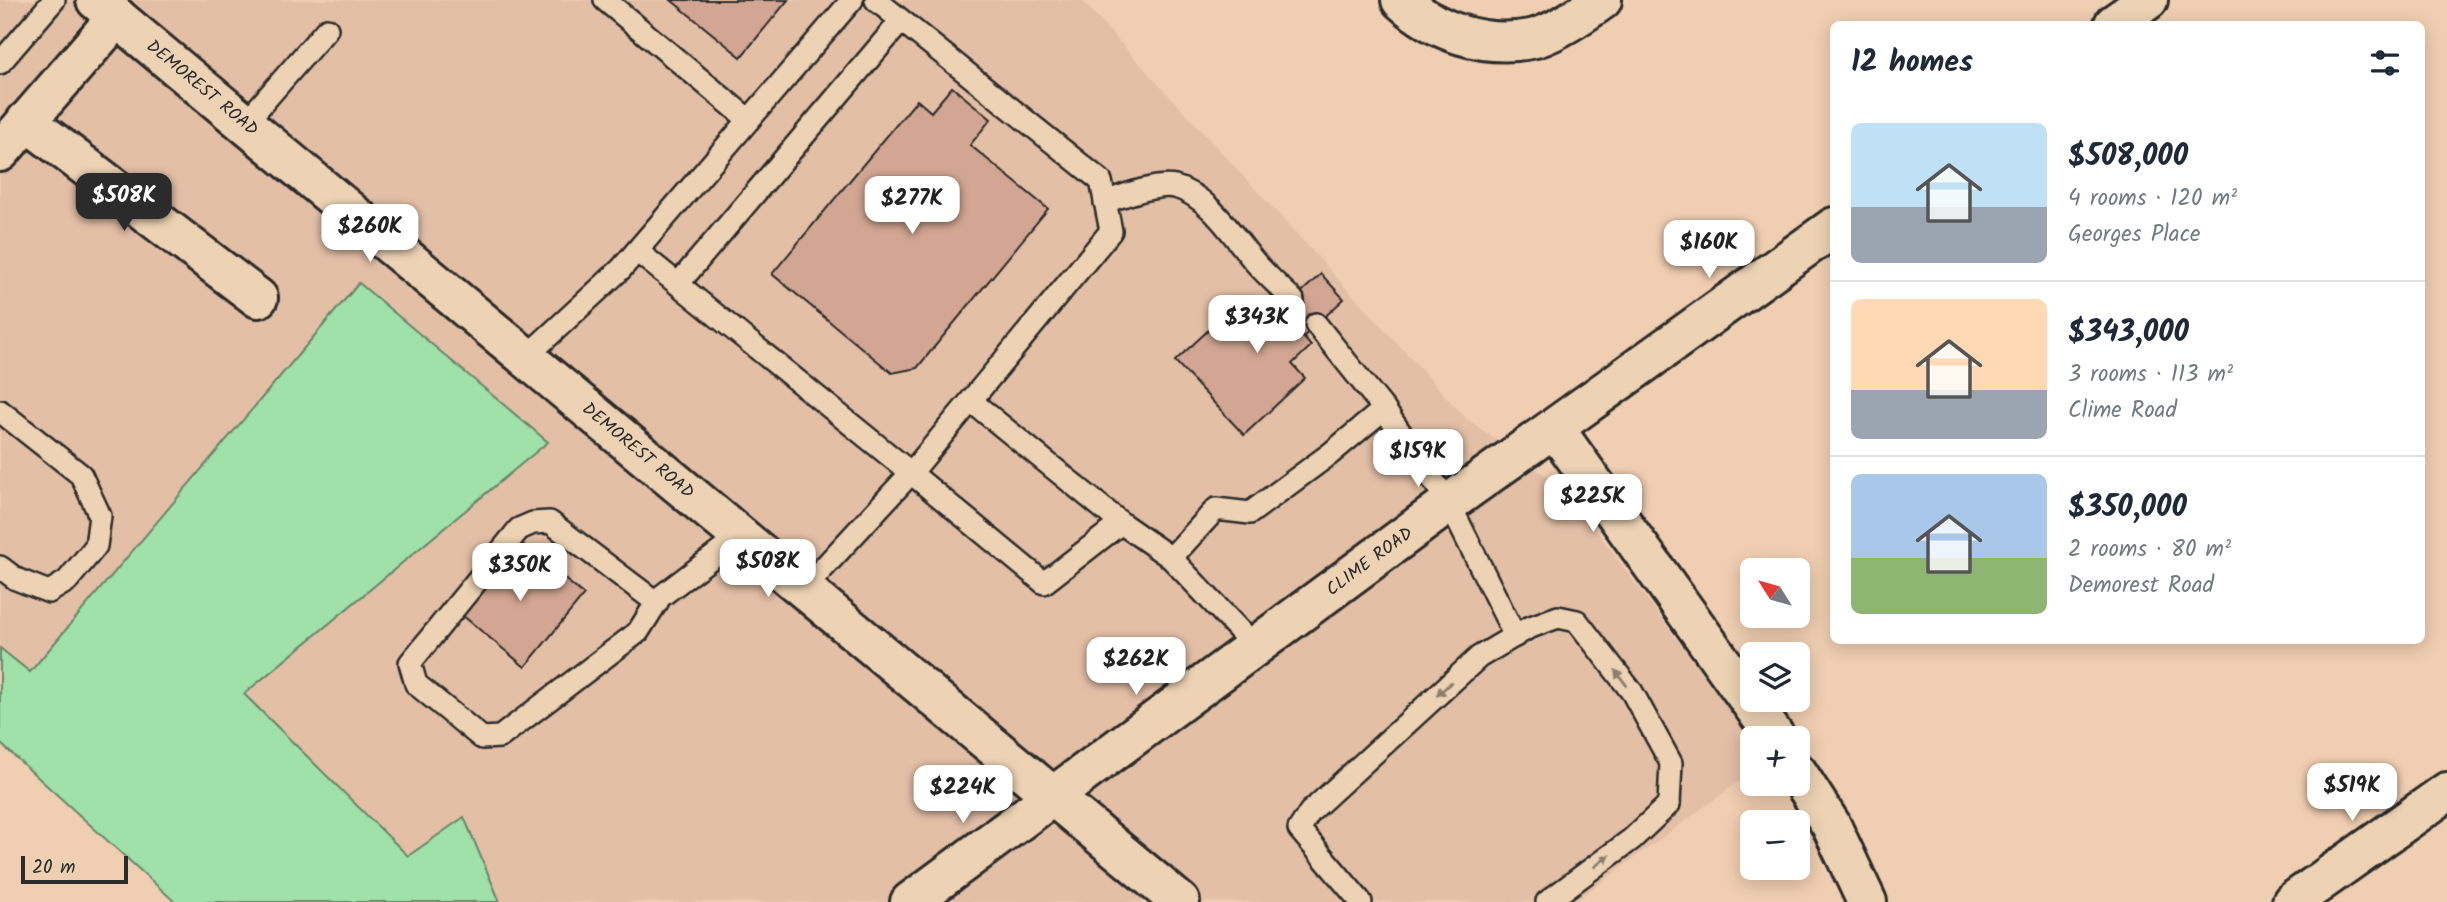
<!DOCTYPE html>
<html lang="en">
<head>
<meta charset="utf-8">
<style>
	:root { --surface:#fff; --page:#f2f2f3; --text:#1f2937; --muted:#747a83; --line:#e0e1e3; --accent:#2b2b2b }
	body { margin:0; font-family:Kalam,sans-serif; background:var(--page); color:var(--text); height:100vh; display:flex; flex-direction:column; font-size:26px; white-space:nowrap }
	* { box-sizing:border-box; margin:0 }
	p { font-size:23px; color:var(--muted) }
	.icon { flex:none; width:38px; height:38px; fill:none; stroke:currentColor; stroke-width:2; stroke-linecap:round; stroke-linejoin:round }
	.map { position:relative; flex:1; overflow:hidden }
	.details { position:absolute; left:1830px; top:21px; width:595px; height:623px; display:flex; flex-direction:column; background:var(--surface); border-radius:10px; box-shadow:0 4px 18px #0003 }
	.details>* { flex:none }
	.needle { width:46px; rotate:307deg }
	.controls { position:absolute; left:1740px; top:558px; display:grid; gap:14px }
	.controls a { display:grid; place-items:center; width:70px; height:70px; border-radius:10px; background:var(--surface); box-shadow:0 4px 18px #0003; font-size:35px }
	.scale { position:absolute; left:21px; bottom:18px; width:107px; box-sizing:border-box; padding-left:7px; border:4px solid #2b2b2b; border-top:0; font-size:19px; line-height:24px; white-space:nowrap; color:#2b2b2b; -webkit-text-stroke:5px #edd3b4; paint-order:stroke }
	.price { position:absolute; translate:-50% -60px; padding:0 16px; border-radius:14px; background:#fff; color:#222; font-size:23px; line-height:46px; filter:drop-shadow(0 2px 4px #0008) }
	.price::after { content:''; position:absolute; left:50%; top:42px; width:21px; height:16px; margin-left:-10px; background:inherit; clip-path:polygon(0 0,100% 0,50% 100%) }
	.price.active { background:var(--accent); color:#fff }
	ul { padding:0; list-style:none }
	li { display:flex; align-items:center; gap:21px; height:175px; padding:0 21px }
	li+li { border-top:2px solid var(--line) }
	li span { display:grid; place-items:center; flex:none; width:196px; height:140px; border-radius:10px; color:#555 }
	li>.icon { margin-inline-start:auto }
	span .icon { width:84px; height:84px; fill:#fffc; stroke-width:1 }
	li b { font-size:30px }
	h2 { display:flex; justify-content:space-between; align-items:center; height:84px; padding:0 21px; font-size:30px }
	.map>svg:first-child { display:block }
</style>
</head>
<body>
<div class="map">
<svg width="2447" height="902" viewBox="0 0 2447 902">
	<rect width="100%" height="100%" fill="#f0ceb1"/>
	<filter id="ink" filterUnits="userSpaceOnUse"><feTurbulence type="fractalNoise" baseFrequency=".0143" numOctaves="2"/><feDisplacementMap in="SourceGraphic" scale="14" xChannelSelector="R" yChannelSelector="G"/><feConvolveMatrix kernelMatrix="1 2 1 2 8 2 1 2 1" color-interpolation-filters="sRGB"/></filter>
	<g filter="url(#ink)">
		<path fill="#e3bfa6" d="M0 0H1081L1466 418 1568 492 1752 741V772L1574 902H500L464 818 408 857 244 694 548 443 359 284 30 672 0 648Z"/>
		<path fill="#a0e0a9" stroke="#66866a" stroke-width="2" d="M359 283 548 442 244 694 408 856 464 817 500 902H175L0 743V648L30 672Z"/>
		<g fill="#d2a692" stroke="#2b2b2b" stroke-width="2">
			<path d="M671 0H788L741 57Z"/>
			<path d="M952 87 991 119 970 145 1048 209 917 368 892 373 772 274 917 100 931 112Z"/>
			<path d="M1321 274 1344 299 1303 337 1311 346 1292 364 1305 378 1244 435 1175 361 1240 301 1264 327Z"/>
			<path d="M515 538 584 595 525 667 456 610Z"/>
		</g>
		<g fill="none" stroke-linecap="round" stroke-linejoin="round">
			<defs>
				<g id="lane">
					<path d="M605 0 749 120"/>
					<path d="M876 0 1101 181 1111 231 911 473 1044 583 1121 523 971 401"/>
					<path d="M0 63 54 0"/>
					<path d="M246 122 327 29"/>
					<path d="M1105 202C1122 196 1157 183 1175 187 1209 196 1233 236 1254 261 1266 275 1280 287 1293 300"/>
					<path d="M637 251 911 473 803 590"/>
					<path d="M678 284 901 21"/>
					<path d="M1316 324 1384 409"/>
					<path d="M527 356 621 269 852 0"/>
					<path d="M0 411 81 475 100 516 96 546 67 581 49 592 16 579 0 567"/>
					<path d="M1121 523 1171 558 1255 647"/>
					<path d="M1171 558 1216 509 1250 513 1330 454 1384 409 1449 503 1515 636"/>
					<path d="M657 603 550 522 533 523 519 529 410 663 416 684 482 738 500 737 638 632 660 597 739 537"/>
					<path d="M1361 902 1299 829 1310 812 1479 657 1528 628 1558 617 1577 621 1632 692 1671 763 1669 804 1632 839 1547 902"/>
				</g>
				<g id="street">
					<path d="M1401 0C1436 32 1483 48 1531 39 1552 35 1584 13 1602 0"/>
					<path d="M26 121 258 298"/>
					<path d="M0 152 117 17"/>
					<path d="M1555 429 1776 738"/>
					<path d="M1797 772 1831 825 1867 902"/>
					<path d="M2292 902 2447 792"/>
				</g>
				<g id="secondary">
					<path id="s1" d="M96 0 1180 902"/>
					<path d="M2114 24 2148 0"/>
					<path id="s2" d="M910 902 1449 503 1834 227"/>
				</g>
			</defs>
			<use href="#lane" stroke="#2b2b2b" stroke-width="26"/>
			<use href="#street" stroke="#2b2b2b" stroke-width="44"/>
			<use href="#secondary" stroke="#2b2b2b" stroke-width="44"/>
			<use href="#lane" stroke="#edd3b4" stroke-width="21"/>
			<use href="#street" stroke="#edd3b4" stroke-width="38"/>
			<use href="#secondary" stroke="#edd3b4" stroke-width="38"/>
		</g>
		<defs><path id="oneway-solid" d="M-6-.8H1V-3.2L6.5 0L1 3.2V.8H-6Z" transform="scale(1.75)"/></defs>
		<g fill="#8c7f70">
			<use href="#oneway-solid" transform="translate(1621 678) rotate(-127)"/>
			<use href="#oneway-solid" transform="translate(1444 689) rotate(137)"/>
			<use href="#oneway-solid" transform="translate(1602 861) rotate(-37)"/>
		</g>
	</g>
	<g text-anchor="middle" dominant-baseline="central" stroke-width="5" stroke-linejoin="round" paint-order="stroke">
		<g font-size="18" fill="#2b2b2b" stroke="#edd3b4">
			<text stroke="none"><textPath href="#s1" startOffset="138">DEMOREST ROAD</textPath></text>
			<text stroke="none"><textPath href="#s1" startOffset="705">DEMOREST ROAD</textPath></text>
			<text stroke="none"><textPath href="#s2" startOffset="572">CLIME ROAD</textPath></text>
		</g>
	</g>
</svg>
<div class="controls">
<a><svg class="needle" viewBox="-14 -14 28 28"><path d="M0-13l5 13h-10z" fill="#e53935"/><path d="M0 13l5-13h-10z" fill="#747a83"/></svg></a>
<a><svg class="icon" aria-label="layers" viewBox="0 0 24 24"><path d="M12 4l9 5-9 5-9-5zM3 14l9 5 9-5"/></svg></a>
<a>+</a>
<a>−</a>
</div>
<div class="scale">20 m</div>
<b class="price active" style="left:124px;top:233px">$508K</b>
<b class="price" style="left:912px;top:236px">$277K</b>
<b class="price" style="left:370px;top:264px">$260K</b>
<b class="price" style="left:1709px;top:280px">$160K</b>
<b class="price" style="left:1257px;top:355px">$343K</b>
<b class="price" style="left:1418px;top:489px">$159K</b>
<b class="price" style="left:1593px;top:534px">$225K</b>
<b class="price" style="left:768px;top:599px">$508K</b>
<b class="price" style="left:520px;top:603px">$350K</b>
<b class="price" style="left:1136px;top:697px">$262K</b>
<b class="price" style="left:2352px;top:823px">$519K</b>
<b class="price" style="left:963px;top:825px">$224K</b>
<section class="details">
<h2>12 homes<svg class="icon" aria-label="filters" viewBox="0 0 24 24"><path d="M4 7h16M4 17h16"/><circle cx="9" cy="7" r="2"/><circle cx="15" cy="17" r="2"/></svg></h2>
<ul>
<li><span style="background:linear-gradient(#bfe0f5 60%,#9aa5b1 0)"><svg class="icon" aria-label="home" viewBox="0 0 24 24"><path d="M3 11l9-7 9 7M6 9v11h12V9"/></svg></span><div><b>$508,000</b><p>4 rooms · 120 m²</p><p>Georges Place</p></div></li>
<li><span style="background:linear-gradient(#ffd9b3 65%,#9aa5b1 0)"><svg class="icon" aria-label="home" viewBox="0 0 24 24"><path d="M3 11l9-7 9 7M6 9v11h12V9"/></svg></span><div><b>$343,000</b><p>3 rooms · 113 m²</p><p>Clime Road</p></div></li>
<li><span style="background:linear-gradient(#a9c7e8 60%,#8fb573 0)"><svg class="icon" aria-label="home" viewBox="0 0 24 24"><path d="M3 11l9-7 9 7M6 9v11h12V9"/></svg></span><div><b>$350,000</b><p>2 rooms · 80 m²</p><p>Demorest Road</p></div></li>
</ul>
</section>
</div>
</body>
</html>
